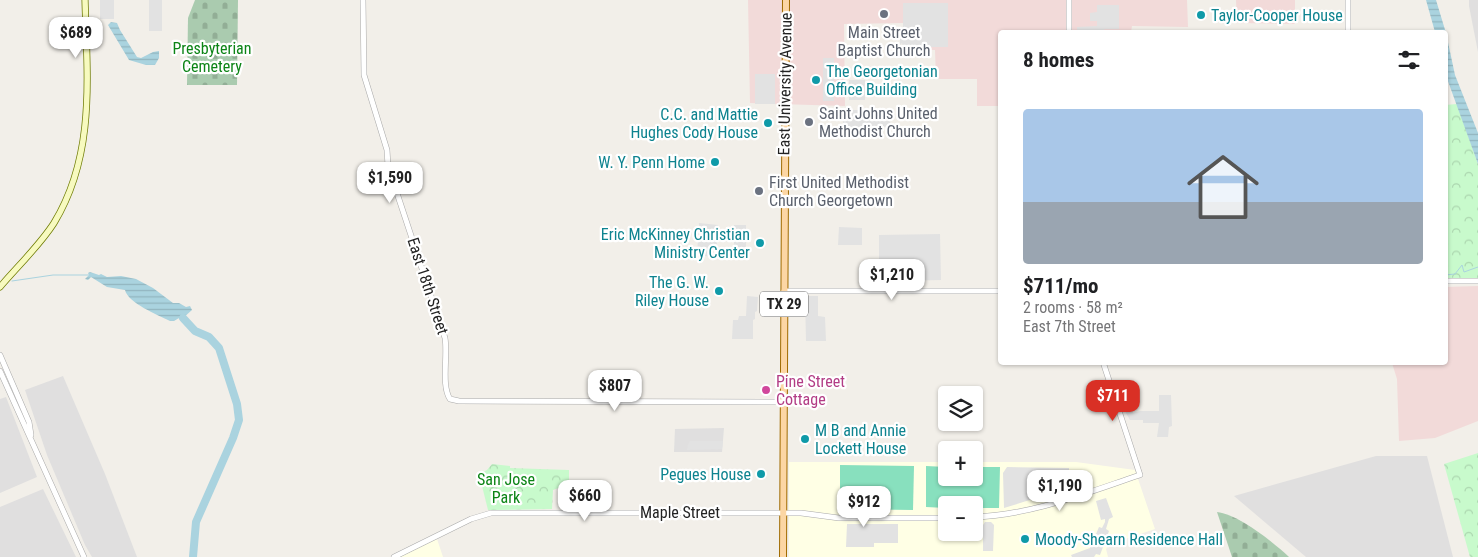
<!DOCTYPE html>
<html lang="en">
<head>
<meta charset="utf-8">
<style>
	:root { --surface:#fff; --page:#f2f2f2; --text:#202124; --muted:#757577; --accent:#d93025 }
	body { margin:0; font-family:"Roboto Condensed",sans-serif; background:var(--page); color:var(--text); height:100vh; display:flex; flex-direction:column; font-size:19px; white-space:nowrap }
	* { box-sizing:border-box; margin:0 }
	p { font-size:16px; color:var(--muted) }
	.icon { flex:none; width:28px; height:28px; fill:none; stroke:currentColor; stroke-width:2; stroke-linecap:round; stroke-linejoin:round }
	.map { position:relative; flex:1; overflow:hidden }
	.drawer { position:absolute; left:998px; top:30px; width:450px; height:335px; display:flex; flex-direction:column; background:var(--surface); border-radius:5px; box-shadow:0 1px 4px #0004 }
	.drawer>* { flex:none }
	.buttons { position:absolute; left:938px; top:386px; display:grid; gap:10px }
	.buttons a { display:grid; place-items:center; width:45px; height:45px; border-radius:5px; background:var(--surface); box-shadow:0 1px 4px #0004; font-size:25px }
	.price { position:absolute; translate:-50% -42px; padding:0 11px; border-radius:10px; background:#fff; color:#222; font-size:16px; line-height:32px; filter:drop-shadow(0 1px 2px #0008) }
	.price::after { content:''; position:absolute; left:50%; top:30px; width:15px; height:11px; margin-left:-8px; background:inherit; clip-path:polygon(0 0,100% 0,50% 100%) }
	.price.selected { background:var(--accent); color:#fff }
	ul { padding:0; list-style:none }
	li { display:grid; align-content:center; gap:10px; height:265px; padding:0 25px }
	li span { display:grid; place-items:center; height:155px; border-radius:5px; color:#555 }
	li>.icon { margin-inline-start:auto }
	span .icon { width:90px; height:90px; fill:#fffc; stroke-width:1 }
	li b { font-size:21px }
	h2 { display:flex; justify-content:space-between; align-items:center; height:60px; padding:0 25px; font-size:21px }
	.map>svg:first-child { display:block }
</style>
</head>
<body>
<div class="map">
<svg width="1478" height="557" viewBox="0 0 1478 557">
	<defs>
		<pattern id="cemetery-stones" width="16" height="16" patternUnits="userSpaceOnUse" patternTransform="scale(1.25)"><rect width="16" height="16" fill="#aacbaf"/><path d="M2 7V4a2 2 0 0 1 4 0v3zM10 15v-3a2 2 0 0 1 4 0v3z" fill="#92ae96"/></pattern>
		<pattern id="park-crowns" width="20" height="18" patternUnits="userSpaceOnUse" patternTransform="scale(1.25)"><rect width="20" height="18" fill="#c8facc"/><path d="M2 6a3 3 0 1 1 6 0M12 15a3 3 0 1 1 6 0" fill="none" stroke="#acd6af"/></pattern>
		<pattern id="water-rules" width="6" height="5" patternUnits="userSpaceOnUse" patternTransform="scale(1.25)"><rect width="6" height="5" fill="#aad3df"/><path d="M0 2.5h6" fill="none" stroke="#92b5bf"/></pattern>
	</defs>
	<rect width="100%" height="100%" fill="#f2efe9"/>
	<g fill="#e0dfdf">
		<path d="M1469 0H1478V52L1469 6Z"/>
		<path d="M63 376 105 474 137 557H92L85 545 47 455 25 390Z"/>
		<path d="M6 397 37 477 0 493V399Z"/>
		<path d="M724 428 722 452H674L675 429Z"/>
		<path d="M1376 456H1427L1453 557H1306L1234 496Z"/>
		<path d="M43 489 76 557H0V507Z"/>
	</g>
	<g fill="#f2dad9">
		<path d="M748 0H1187L1188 27 1132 26 1131 32H1000V106H977V79H936L935 50 903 49V23L844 24 845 106 750 103Z"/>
		<path d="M1236 0H1295V24L1237 23Z"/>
		<path d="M1478 286V421L1435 438 1399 441 1397 379 1392 363 1445 362V287Z"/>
	</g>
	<g fill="#ffffe5" fill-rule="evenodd">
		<path d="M789 462H946V478H974V462H1076L1135 470 1155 529 1110 544 1106 549 1108 557H789ZM946 505H974V532H946Z"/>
		<path d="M437 539 443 557H399Z"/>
	</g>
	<g fill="url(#cemetery-stones)">
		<path d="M195 0H238L237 85H187L188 18Z"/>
		<path d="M1217 512C1238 514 1273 542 1289 557H1232Z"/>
	</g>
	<g fill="url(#park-crowns)">
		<path d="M1457 104 1478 164V278H1445V105Z"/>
		<path d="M1478 453V557H1470L1444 464Z"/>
		<path d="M492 464 510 466V468L569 470V484L553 490 552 509 488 510 479 474 487 470Z"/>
	</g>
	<g fill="#88e0be">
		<path d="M840 465 914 466 913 510 840 509Z"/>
		<path d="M926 466 946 467V478H974V467H1000L999 508H974V505H946V508L926 507Z"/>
	</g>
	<g fill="#e2e2e2">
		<rect x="100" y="0" width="14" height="19"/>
		<rect x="149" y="0" width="13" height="31"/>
		<path d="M903 3H948V47H903L902 43 900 45V31L903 33Z"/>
		<path d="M1097 5H1119V29H1105L1100 32H1077V27L1097 26V21H1090V13L1097 12Z"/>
		<rect x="823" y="58" width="11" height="43"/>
		<rect x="755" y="74" width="20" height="30"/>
		<rect x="849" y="80" width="16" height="20"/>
		<path d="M843 110H869V113H891L890 127 871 126 870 136 843 135Z"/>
		<path d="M699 223 718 225 717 244H714L713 257 697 255Z"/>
		<rect x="734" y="225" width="12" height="25"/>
		<path d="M839 227 862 228V245H838Z"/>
		<path d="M940 234 941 280 898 281 897 262H879V235Z"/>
		<path d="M747 296 758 297 757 311 755 312V319L753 320V339H732L733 320H738L739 316H746Z"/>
		<path d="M805 296H818V316L825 317 826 341H806Z"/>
		<path d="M1159 395H1171L1172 426 1169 427 1168 437H1157L1159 423H1143V420H1130L1126 413 1128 398 1130 397 1133 413 1140 411H1159Z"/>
		<path d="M690 441H723L722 449 687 450 688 445Z"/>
		<path d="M1007 467 1069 468V471L1072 470 1076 480 1054 487 1052 489V493L1004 508 1003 473Z"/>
		<path d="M1106 498 1113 517 1109 519 1106 529 1109 531 1100 555 1096 554 1094 557H1072L1071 555 1090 548 1099 527 1102 528 1105 522V519L1101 520 1096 501Z"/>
		<path d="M985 522H991L994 525 993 551H983V525Z"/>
		<path d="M847 524H898V543H874V547H846Z"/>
	</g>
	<g fill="url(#water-rules)">
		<path d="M1426 0H1436L1446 33 1455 75 1478 133V164L1445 73V32H1435Z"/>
		<path d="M111 22 117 23 120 30 137 57 141 58 153 52 159 51V58L155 65H146L129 60 108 25Z"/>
		<path d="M90 272 99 275 101 274 107 277 121 276 136 279 153 288 173 303H179L186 307 190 306 192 310 183 318H179L174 321H170C158 315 128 303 125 290L107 287 91 277 88 280 85 279 89 275 88 273Z"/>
	</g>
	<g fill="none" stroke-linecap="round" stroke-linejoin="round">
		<g stroke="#aad3df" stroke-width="1">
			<path d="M1445 275 1455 274 1462 265 1464 272 1478 267"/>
			<path d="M12 281 53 275H89"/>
		</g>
		<path stroke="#aad3df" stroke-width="8" d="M183 318 195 331 209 337 219 348 237 404 239 420 233 438 196 522 193 557"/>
		<defs>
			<g id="tertiary">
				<path d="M363 0 364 75 387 150 388 166 445 338C448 355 441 386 450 399L459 401 784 402"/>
				<path d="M1069 0V32"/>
				<path d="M1348 32V0"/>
				<path d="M1445 281H1478"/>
				<path d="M784 291H1000"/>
				<path d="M0 355 29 422 31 435"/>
				<path d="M0 371 84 557"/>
				<path d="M974 517C1032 515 1086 493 1140 475L1103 362"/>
				<path d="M394 557 471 519 491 513H801L839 518H946"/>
			</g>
			<path id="secondary" d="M0 287C17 267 40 245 54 223 96 154 87 76 85 0"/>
			<path id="primary" d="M783 557 786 0"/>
		</defs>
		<use href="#tertiary" stroke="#a9a9a9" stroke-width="6"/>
		<use href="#secondary" stroke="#707d05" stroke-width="7"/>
		<use href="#primary" stroke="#a06b00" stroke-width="8"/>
		<use href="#tertiary" stroke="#fff" stroke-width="5"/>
		<use href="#secondary" stroke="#f7fabf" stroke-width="5.5"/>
		<use href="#primary" stroke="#fcd6a4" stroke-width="6"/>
	</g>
	<g fill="#6b7280" stroke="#fff" stroke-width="2">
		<circle cx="884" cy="14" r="5"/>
		<circle cx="809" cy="122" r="5"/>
		<circle cx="759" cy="191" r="5"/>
	</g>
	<g fill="#0f9aa8" stroke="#fff" stroke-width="2">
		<circle cx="1201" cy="15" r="5"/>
		<circle cx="816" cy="80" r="5"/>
		<circle cx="768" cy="123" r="5"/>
		<circle cx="715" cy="162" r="5"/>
		<circle cx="760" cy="243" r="5"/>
		<circle cx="719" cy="291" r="5"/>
		<circle cx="805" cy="439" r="5"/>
		<circle cx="761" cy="474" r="5"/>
		<circle cx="1025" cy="539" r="5"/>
	</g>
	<circle fill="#d1479c" stroke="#fff" stroke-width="2" cx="766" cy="390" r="5"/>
	<g text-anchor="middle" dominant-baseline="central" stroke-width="4.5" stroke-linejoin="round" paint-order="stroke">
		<rect fill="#fff" stroke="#646464" stroke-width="1" x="760" y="291.5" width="48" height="25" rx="4"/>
		<g font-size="15" font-weight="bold" fill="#222">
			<text x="784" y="304">TX 29</text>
		</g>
		<g font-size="16" fill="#0d838f" stroke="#fff" text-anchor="end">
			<text x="1211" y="15" text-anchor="start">Taylor-Cooper House</text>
			<text x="826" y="71" text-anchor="start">The Georgetonian<tspan x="826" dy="18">Office Building</tspan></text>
			<text x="758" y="114">C.C. and Mattie<tspan x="758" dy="18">Hughes Cody House</tspan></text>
			<text x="705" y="162">W. Y. Penn Home</text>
			<text x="750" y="234">Eric McKinney Christian<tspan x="750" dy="18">Ministry Center</tspan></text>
			<text x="709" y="282">The G. W.<tspan x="709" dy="18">Riley House</tspan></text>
			<text x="815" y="430" text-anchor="start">M B and Annie<tspan x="815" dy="18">Lockett House</tspan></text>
			<text x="751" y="474">Pegues House</text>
			<text x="1035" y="539" text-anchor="start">Moody-Shearn Residence Hall</text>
		</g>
		<g font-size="16" fill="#5b616d" stroke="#fff" text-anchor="start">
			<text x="884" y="32" text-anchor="middle">Main Street<tspan x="884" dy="18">Baptist Church</tspan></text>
			<text x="819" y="113">Saint Johns United<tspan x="819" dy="18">Methodist Church</tspan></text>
			<text x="769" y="182">First United Methodist<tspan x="769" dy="18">Church Georgetown</tspan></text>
		</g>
		<g font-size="16" fill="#0c8416" stroke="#fff">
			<text x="212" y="48">Presbyterian<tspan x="212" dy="18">Cemetery</tspan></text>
			<text x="506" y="479">San Jose<tspan x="506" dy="18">Park</tspan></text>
		</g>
		<g font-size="16" fill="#222" stroke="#fff">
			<text transform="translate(785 84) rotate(-89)">East University Avenue</text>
			<text transform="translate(428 286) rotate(72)">East 18th Street</text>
			<text x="680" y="512">Maple Street</text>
		</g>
		<g font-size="16" fill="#b23c85" stroke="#fff" text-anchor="start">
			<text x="776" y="381">Pine Street<tspan x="776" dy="18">Cottage</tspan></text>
		</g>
	</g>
</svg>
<div class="buttons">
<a><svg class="icon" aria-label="layers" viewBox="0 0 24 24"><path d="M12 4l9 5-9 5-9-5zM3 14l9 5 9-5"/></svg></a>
<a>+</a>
<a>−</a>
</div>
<b class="price" style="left:76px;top:59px">$689</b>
<b class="price" style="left:390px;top:204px">$1,590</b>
<b class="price" style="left:892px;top:301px">$1,210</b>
<b class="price" style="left:615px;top:412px">$807</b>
<b class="price selected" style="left:1113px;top:422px">$711</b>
<b class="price" style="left:1060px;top:512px">$1,190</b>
<b class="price" style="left:585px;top:522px">$660</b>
<b class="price" style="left:864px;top:528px">$912</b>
<section class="drawer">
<h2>8 homes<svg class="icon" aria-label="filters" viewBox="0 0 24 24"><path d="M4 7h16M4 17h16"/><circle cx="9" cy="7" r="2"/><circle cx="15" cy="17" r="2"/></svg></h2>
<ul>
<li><span style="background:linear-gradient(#a9c7e8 60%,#9aa5b1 0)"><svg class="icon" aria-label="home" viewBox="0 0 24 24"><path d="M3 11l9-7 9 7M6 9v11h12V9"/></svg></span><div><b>$711/mo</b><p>2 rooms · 58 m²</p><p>East 7th Street</p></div></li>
</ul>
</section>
</div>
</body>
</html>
